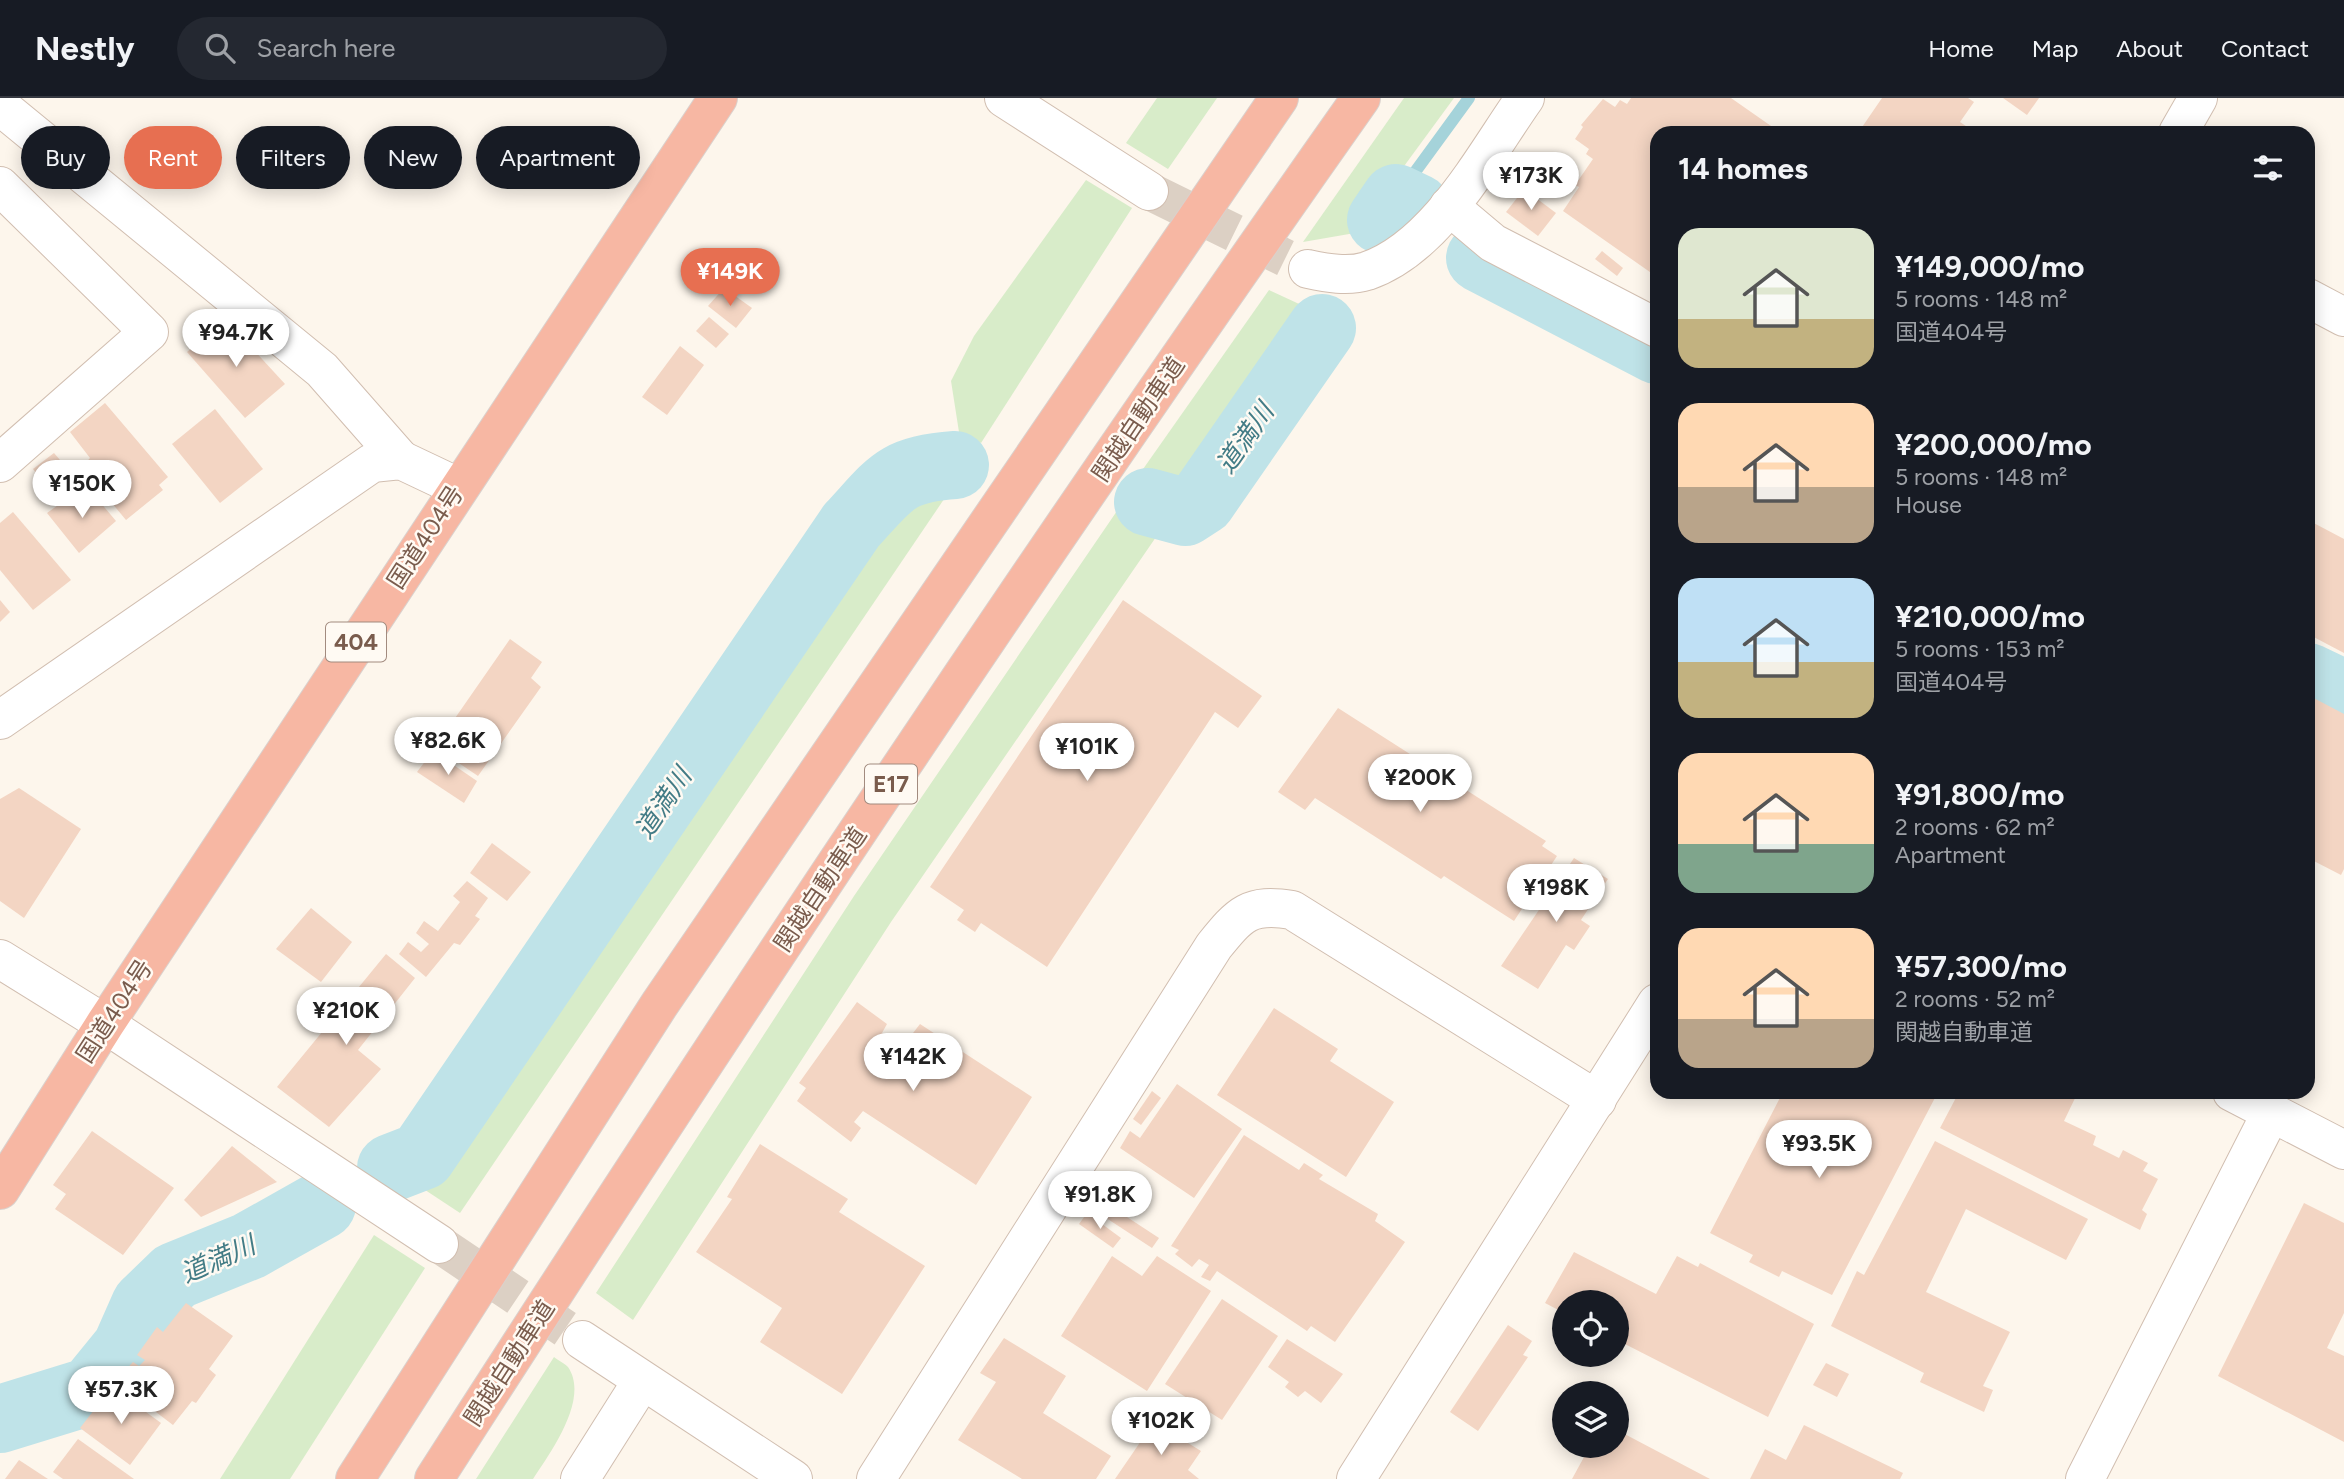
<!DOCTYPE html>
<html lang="en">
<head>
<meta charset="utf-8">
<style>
	:root { --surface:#171b24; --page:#242831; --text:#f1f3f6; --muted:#9ea1a6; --line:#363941; --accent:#e76f51 }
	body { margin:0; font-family:Figtree,"Noto Sans JP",sans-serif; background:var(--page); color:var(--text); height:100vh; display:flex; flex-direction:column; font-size:26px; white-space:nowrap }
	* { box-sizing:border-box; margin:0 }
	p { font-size:23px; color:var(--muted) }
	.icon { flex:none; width:38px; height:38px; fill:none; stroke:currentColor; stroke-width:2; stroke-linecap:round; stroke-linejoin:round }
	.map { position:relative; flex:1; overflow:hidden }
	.panel { position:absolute; left:1650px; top:28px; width:665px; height:973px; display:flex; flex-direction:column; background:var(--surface); border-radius:21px; box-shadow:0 4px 18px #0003 }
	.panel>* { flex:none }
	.guide { position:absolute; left:21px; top:28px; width:665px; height:63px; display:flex; gap:14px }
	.buttons { position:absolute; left:1552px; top:1192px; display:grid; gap:14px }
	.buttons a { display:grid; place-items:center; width:77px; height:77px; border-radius:50%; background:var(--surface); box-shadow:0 4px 18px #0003; font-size:35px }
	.price { position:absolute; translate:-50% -60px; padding:0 16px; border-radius:24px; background:#fff; color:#222; font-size:23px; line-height:46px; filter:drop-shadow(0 2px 4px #0008) }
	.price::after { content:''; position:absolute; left:50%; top:42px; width:21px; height:16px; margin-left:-10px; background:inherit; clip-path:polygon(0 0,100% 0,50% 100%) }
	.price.on { background:var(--accent); color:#fff }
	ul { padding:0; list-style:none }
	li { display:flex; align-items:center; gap:21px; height:175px; padding:0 28px }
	li span { display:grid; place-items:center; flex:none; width:196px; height:140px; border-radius:21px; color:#555 }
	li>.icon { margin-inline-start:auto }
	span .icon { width:84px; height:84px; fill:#fffc; stroke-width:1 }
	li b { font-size:30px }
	h2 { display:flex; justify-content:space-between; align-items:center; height:84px; padding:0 28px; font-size:30px }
	.chip { padding:0 24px; border-radius:32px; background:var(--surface); box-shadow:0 4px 18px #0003; font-size:24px; line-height:63px }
	.chip.on { background:var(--accent); color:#fff }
	header { display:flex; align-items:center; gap:42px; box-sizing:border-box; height:98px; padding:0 35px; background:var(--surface); border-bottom:2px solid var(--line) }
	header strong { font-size:33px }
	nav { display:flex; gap:38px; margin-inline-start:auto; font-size:24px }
	.search { width:490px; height:63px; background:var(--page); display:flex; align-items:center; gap:18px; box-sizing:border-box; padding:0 24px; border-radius:38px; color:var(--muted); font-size:26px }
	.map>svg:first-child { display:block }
</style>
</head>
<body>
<header>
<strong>Nestly</strong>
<div class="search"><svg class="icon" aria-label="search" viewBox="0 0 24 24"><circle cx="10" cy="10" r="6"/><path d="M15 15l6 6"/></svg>Search here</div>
<nav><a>Home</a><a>Map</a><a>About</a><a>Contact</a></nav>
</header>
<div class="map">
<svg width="2344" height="1381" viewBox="0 0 2344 1381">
	<rect width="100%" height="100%" fill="#fdf6ec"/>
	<g fill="#d8ecc9">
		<path d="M1157 0H1217L1168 71 1126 45Z"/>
		<path d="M1404 0H1454L1355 135 1303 144Z"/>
		<path d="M1086 82 1132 110 981 345 959 334 951 283 974 238Z"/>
		<path d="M1269 192 1310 211 1178 400 1129 391Z"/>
		<path d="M930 376 957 382 460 1115 413 1084 856 431 910 382Z"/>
		<path d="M1119 410 1142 422 1165 426 891 824 633 1222 596 1195 854 798Z"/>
		<path d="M374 1137 425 1170 290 1381H220Z"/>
		<path d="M554 1259C558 1262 565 1266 568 1269 590 1301 550 1355 533 1381H476Z"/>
	</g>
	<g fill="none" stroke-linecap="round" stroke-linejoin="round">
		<path stroke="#a5d3da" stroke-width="12" d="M1396 100 1469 0"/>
		<g stroke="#bfe3e8" stroke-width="68">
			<path d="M1381 122 1396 100 1417 110"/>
			<path d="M1480 160 1657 252"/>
			<path d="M1148 404 1185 414 1202 403 1322 230"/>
			<path d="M2308 579 2344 596"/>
			<path d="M391 1070 422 1058 851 428C890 386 895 371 955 367"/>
			<path d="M0 1321 91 1293 126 1250 145 1207 175 1178 249 1148 322 1107"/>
		</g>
	</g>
	<g fill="#f3d5c3">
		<path d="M1631 0H1731L1781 35H1657V179L1563 113 1579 89 1575 87 1593 61 1586 56 1589 51 1575 41 1583 29 1581 27 1603 1 1615 9 1620 2 1627 6Z"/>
		<path d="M1882 0H1968L1974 4 1960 24 1976 35H1858Z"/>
		<path d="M2003 0H2039L2027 17Z"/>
		<path d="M1524 91 1556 115 1538 138 1506 114Z"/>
		<path d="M1602 153 1623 170 1617 178 1595 161Z"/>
		<path d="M724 190 752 210 736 230 708 208Z"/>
		<path d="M709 219 729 236 716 250 696 233Z"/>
		<path d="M226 222 285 286 245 320 187 254Z"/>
		<path d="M680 248 704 267 667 317 642 299Z"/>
		<path d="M105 305 168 379 159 387 163 392 126 422 82 369 90 360 70 334Z"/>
		<path d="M215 311 263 371 220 405 172 346Z"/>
		<path d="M54 355 72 376 52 395 33 371Z"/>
		<path d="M75 395 83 405 94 397 116 423 79 455 47 415Z"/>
		<path d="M13 414 71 482 33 512 0 472V425Z"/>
		<path d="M2308 422 2344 441V555L2308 536Z"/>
		<path d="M0 502 10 514 0 524Z"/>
		<path d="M1123 502 1262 598 1238 630 1215 614 1047 869 981 825 975 834 957 822 964 812 930 789Z"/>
		<path d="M510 541 542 564 531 580 541 589 478 678 435 649Z"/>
		<path d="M2308 597 2344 616V771L2341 777 2308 760Z"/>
		<path d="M1338 610 1546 743 1542 748 1557 758 1514 823 1444 778 1441 781 1315 700 1305 712 1278 694Z"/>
		<path d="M433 653 477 683 464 705 417 674Z"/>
		<path d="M19 690 81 731 24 820 0 803V701Z"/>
		<path d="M492 745 531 774 507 803 470 775Z"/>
		<path d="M1574 760 1608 781 1581 822 1590 828 1574 852 1566 847 1538 891 1501 868Z"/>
		<path d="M467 783 488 800 475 818 480 821 460 847 454 845 426 879 399 856 408 844 421 854 429 846 416 835 424 823 438 833 460 804 453 798Z"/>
		<path d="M311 810 352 844 321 884 276 851Z"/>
		<path d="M386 856 415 880 358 952 381 971 329 1029 277 989Z"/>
		<path d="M857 904 887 926 882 935 903 948 920 926 1032 999 976 1087 863 1013 854 1024 861 1030 851 1044 797 1003 806 990 799 985Z"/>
		<path d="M1274 910 1338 951 1330 963 1394 1004 1346 1079 1217 997Z"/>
		<path d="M1177 986 1242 1031 1194 1100 1120 1050 1130 1033 1140 1040Z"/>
		<path d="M1152 993 1161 1000 1141 1027 1133 1021Z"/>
		<path d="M1783 994H1938L1832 1197 1782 1173 1779 1179 1749 1164 1753 1157 1710 1135Z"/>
		<path d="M1959 994H2078L2064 1023 2096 1038 2093 1047 2119 1060 2123 1052 2148 1065 2143 1073 2158 1081 2142 1112 2147 1116 2140 1132 1940 1030Z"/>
		<path d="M92 1033 174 1090 123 1157 55 1111 66 1096 53 1087Z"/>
		<path d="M1244 1037 1299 1072 1304 1065 1323 1077 1319 1081 1378 1116 1375 1123 1405 1144 1335 1244 1311 1228 1307 1233 1217 1173 1210 1183 1201 1179 1209 1167 1199 1161 1192 1169 1175 1156 1179 1152 1171 1148Z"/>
		<path d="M1935 1043 2088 1121 2066 1162 1966 1111 1926 1194 2010 1234 1983 1288 1993 1292 1984 1314 1920 1284 1924 1275 1831 1228 1857 1173 1864 1177Z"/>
		<path d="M760 1046 848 1101 839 1114 925 1168 842 1296 760 1244 782 1210 696 1154 732 1101 727 1099Z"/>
		<path d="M232 1048 277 1084 201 1119 184 1102Z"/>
		<path d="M1101 1102 1159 1140 1152 1150 1094 1112Z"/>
		<path d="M2304 1105 2344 1125V1215L2327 1250 2344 1258V1344L2218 1278Z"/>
		<path d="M1087 1115 1121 1140 1113 1150 1079 1126Z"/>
		<path d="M1574 1154 1656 1196 1677 1158 1698 1169 1700 1165 1814 1226 1768 1319 1617 1242V1204H1564V1215L1545 1205Z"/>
		<path d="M1112 1158 1142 1178 1157 1158 1211 1193 1147 1293 1061 1238Z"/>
		<path d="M1222 1201 1278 1238 1222 1322 1165 1286Z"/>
		<path d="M186 1205 233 1238 209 1271 216 1277 196 1305 192 1303 173 1327 127 1292 133 1286 121 1277 133 1264 139 1268 145 1262 137 1257 157 1229 163 1234Z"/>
		<path d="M1508 1227 1532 1243 1523 1257 1528 1259 1478 1333 1450 1314Z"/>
		<path d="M1004 1240 1066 1278 1043 1315 1111 1358 1096 1381H1022L958 1342 996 1284 980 1275Z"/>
		<path d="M1287 1241 1343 1276 1321 1305 1305 1293 1298 1299 1285 1289 1289 1284 1268 1269Z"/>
		<path d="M1826 1265 1849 1276 1837 1299 1813 1287Z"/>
		<path d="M112 1289 161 1325 130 1367 80 1330Z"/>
		<path d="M1163 1302 1185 1317 1176 1329 1154 1313Z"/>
		<path d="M1154 1324 1201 1353 1188 1372 1199 1381H1115Z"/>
		<path d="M1804 1327 1903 1375 1900 1381H1750L1765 1351 1786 1362Z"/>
		<path d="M1617 1332 1710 1381H1572L1590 1348H1617Z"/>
		<path d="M78 1341 134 1381H63L53 1374Z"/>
		<path d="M19 1362 48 1381H5Z"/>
	</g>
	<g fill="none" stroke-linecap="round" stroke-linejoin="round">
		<g stroke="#dcd0c4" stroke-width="38" stroke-dasharray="38 19" stroke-linecap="butt">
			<path d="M1149 93 1308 171"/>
			<path d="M439 1146 582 1242"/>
		</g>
		<defs>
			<g id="minor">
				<path d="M1004 0 1149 93"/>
				<path d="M0 8 322 272 401 362"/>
				<path d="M2178 35 2198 0"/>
				<path d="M0 88 149 234 0 365"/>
				<path d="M1449 108 1493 145 1657 230"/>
				<path d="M1308 171C1327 175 1348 179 1367 173 1437 149 1484 58 1525 0"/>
				<path d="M2308 200 2344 219"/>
				<path d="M0 622 372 365 401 362 458 389"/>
				<path d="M0 861 105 926 439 1146"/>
				<path d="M2232 994 2344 1052"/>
				<path d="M582 1242 793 1381"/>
				<path d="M580 1381 642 1283"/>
				<path d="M876 1381 1214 848C1240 816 1249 805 1292 812L1597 1002"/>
				<path d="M1356 1381 1657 905"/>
				<path d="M2085 1381 2271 1015"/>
			</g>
			<g id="highway">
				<path d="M0 1092 105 926 718 0"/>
				<path d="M355 1381 659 907 1279 0"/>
				<path d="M434 1381C733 915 1041 453 1361 0"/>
			</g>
		</defs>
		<use href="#minor" stroke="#d1beb0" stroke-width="40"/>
		<use href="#highway" stroke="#dad1cd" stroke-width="40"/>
		<use href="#minor" stroke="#fff" stroke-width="38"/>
		<use href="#highway" stroke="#f7b7a3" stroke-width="38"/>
	</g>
	<g text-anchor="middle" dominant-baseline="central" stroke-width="5" stroke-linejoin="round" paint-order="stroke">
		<g fill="#fffaf3" stroke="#a28b7f" stroke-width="2">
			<rect x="326" y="524.5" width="60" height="39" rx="5"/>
			<rect x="865" y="666.5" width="52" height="39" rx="5"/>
		</g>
		<g font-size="23" font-weight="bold" fill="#7a5c4d">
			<text x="356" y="544">404</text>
			<text x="891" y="686">E17</text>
		</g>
		<g font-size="24" fill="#7a5c4d" stroke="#fffaf3">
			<text transform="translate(1138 321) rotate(-56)">関越自動車道</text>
			<text transform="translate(425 439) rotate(-57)">国道404号</text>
			<text transform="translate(820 791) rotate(-56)">関越自動車道</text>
			<text transform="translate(114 913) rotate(-57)">国道404号</text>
			<text transform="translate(509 1265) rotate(-57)">関越自動車道</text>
		</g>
		<g font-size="26" font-style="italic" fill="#437c86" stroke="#fffaf3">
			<text transform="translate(1245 340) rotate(-55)">道満川</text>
			<text transform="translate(663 705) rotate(-56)">道満川</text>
			<text transform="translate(218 1161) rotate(-24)">道満川</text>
		</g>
	</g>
</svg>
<div class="buttons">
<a><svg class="icon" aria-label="locate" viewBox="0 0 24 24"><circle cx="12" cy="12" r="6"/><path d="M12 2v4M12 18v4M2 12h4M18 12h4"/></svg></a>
<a><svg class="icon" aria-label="layers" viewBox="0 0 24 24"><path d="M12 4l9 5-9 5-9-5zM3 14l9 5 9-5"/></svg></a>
</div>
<b class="price" style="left:1531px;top:114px">¥173K</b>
<b class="price on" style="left:730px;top:210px">¥149K</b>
<b class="price" style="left:236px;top:271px">¥94.7K</b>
<b class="price" style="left:82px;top:422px">¥150K</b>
<b class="price" style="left:448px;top:679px">¥82.6K</b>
<b class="price" style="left:1087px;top:685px">¥101K</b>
<b class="price" style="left:1420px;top:716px">¥200K</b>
<b class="price" style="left:1556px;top:826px">¥198K</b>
<b class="price" style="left:346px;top:949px">¥210K</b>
<b class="price" style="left:913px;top:995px">¥142K</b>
<b class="price" style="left:1819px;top:1082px">¥93.5K</b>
<b class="price" style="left:1100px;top:1133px">¥91.8K</b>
<b class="price" style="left:121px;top:1328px">¥57.3K</b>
<b class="price" style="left:1161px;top:1359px">¥102K</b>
<div class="guide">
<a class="chip">Buy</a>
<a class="chip on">Rent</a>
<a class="chip">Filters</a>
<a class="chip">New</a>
<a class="chip">Apartment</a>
</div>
<section class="panel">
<h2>14 homes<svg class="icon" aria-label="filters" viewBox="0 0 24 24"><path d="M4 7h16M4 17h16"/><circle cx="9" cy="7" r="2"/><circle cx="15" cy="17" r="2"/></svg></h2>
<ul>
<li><span style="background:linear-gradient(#dfe7d0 65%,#c2b280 0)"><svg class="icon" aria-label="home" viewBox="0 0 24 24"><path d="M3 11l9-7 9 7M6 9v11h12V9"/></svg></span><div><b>¥149,000/mo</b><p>5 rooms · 148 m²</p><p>国道404号</p></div></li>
<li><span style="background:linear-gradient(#ffd9b3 60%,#b9a48a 0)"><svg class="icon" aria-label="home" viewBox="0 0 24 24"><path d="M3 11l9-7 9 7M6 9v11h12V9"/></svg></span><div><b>¥200,000/mo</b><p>5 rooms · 148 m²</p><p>House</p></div></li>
<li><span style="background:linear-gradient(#bfe0f5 60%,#c2b280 0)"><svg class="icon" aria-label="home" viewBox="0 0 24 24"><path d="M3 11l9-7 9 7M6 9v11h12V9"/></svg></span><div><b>¥210,000/mo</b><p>5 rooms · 153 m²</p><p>国道404号</p></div></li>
<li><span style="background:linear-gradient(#ffd9b3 65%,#7fa58c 0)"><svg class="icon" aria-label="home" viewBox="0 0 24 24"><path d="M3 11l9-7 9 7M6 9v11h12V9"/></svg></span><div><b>¥91,800/mo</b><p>2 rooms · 62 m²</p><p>Apartment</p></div></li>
<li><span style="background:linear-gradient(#ffd9b3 65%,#b9a48a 0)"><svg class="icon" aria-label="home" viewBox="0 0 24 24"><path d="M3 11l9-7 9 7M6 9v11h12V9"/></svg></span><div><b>¥57,300/mo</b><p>2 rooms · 52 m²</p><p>関越自動車道</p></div></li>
</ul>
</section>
</div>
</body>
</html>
